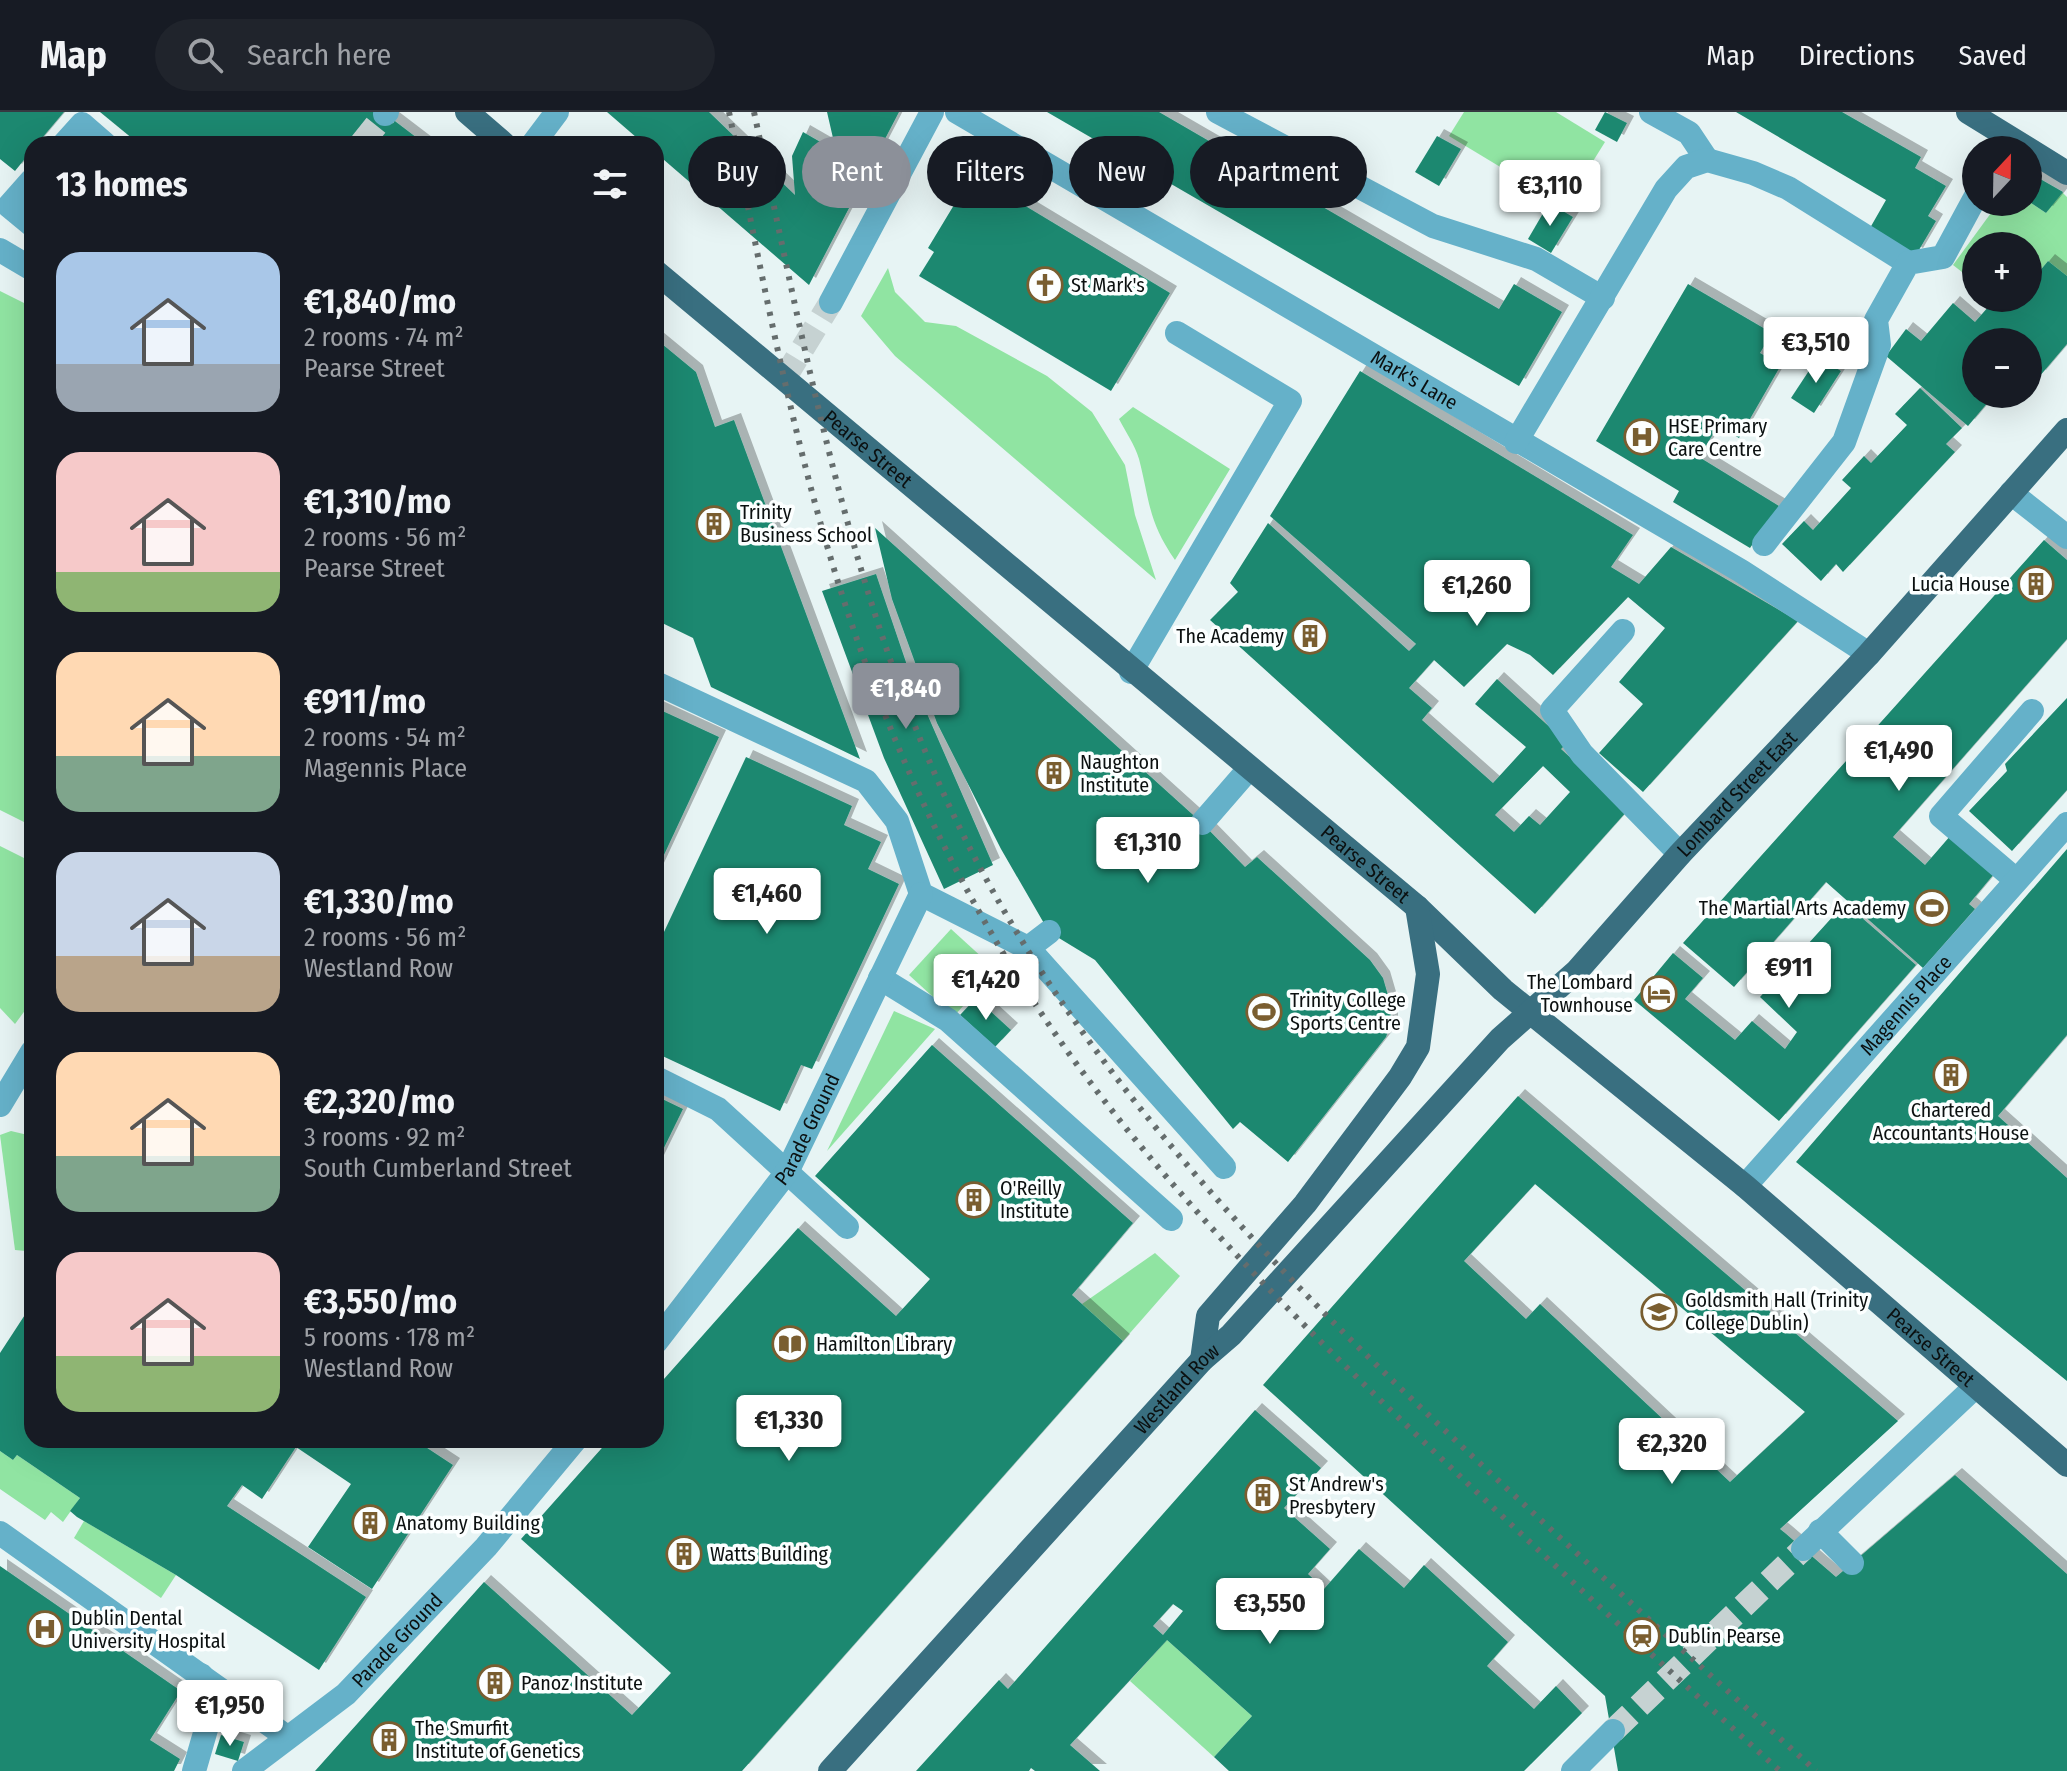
<!DOCTYPE html>
<html lang="en">
<head>
<meta charset="utf-8">
<style>
	:root { --surface:#171b24; --page:#20242c; --text:#f1f3f6; --muted:#9ea1a6; --line:#363941; --accent:#8c9099 }
	body { margin:0; font-family:"Fira Sans Condensed",sans-serif; background:var(--page); color:var(--text); height:100vh; display:flex; flex-direction:column; font-size:30px; white-space:nowrap }
	* { box-sizing:border-box; margin:0 }
	p { font-size:26px; color:var(--muted) }
	.icon { flex:none; width:44px; height:44px; fill:none; stroke:currentColor; stroke-width:2; stroke-linecap:round; stroke-linejoin:round }
	.map { position:relative; flex:1; overflow:hidden }
	.drawer { position:absolute; left:24px; top:24px; width:640px; height:1312px; display:flex; flex-direction:column; background:var(--surface); border-radius:24px; box-shadow:0 8px 32px #0002 }
	.drawer>* { flex:none }
	.banner { position:absolute; left:688px; top:24px; width:760px; height:72px; display:flex; gap:16px }
	.needle { width:52px; rotate:22deg }
	.controls { position:absolute; left:1962px; top:24px; display:grid; gap:16px }
	.controls a { display:grid; place-items:center; width:80px; height:80px; border-radius:50%; background:var(--surface); box-shadow:0 8px 32px #0002; font-size:40px }
	.price { position:absolute; translate:-50% -68px; padding:0 18px; border-radius:8px; background:#fff; color:#222; font-size:26px; line-height:52px; filter:drop-shadow(0 2px 4px #0008) }
	.price::after { content:''; position:absolute; left:50%; top:48px; width:24px; height:18px; margin-left:-12px; background:inherit; clip-path:polygon(0 0,100% 0,50% 100%) }
	.price.selected { background:var(--accent); color:#fff }
	ul { padding:0; list-style:none }
	li { display:flex; align-items:center; gap:24px; height:200px; padding:0 32px }
	li span { display:grid; place-items:center; flex:none; width:224px; height:160px; border-radius:24px; color:#555 }
	li>.icon { margin-inline-start:auto }
	span .icon { width:96px; height:96px; fill:#fffc; stroke-width:1 }
	li b { font-size:34px }
	h2 { display:flex; justify-content:space-between; align-items:center; height:96px; padding:0 32px; font-size:34px }
	.tag { padding:0 28px; border-radius:36px; background:var(--surface); box-shadow:0 8px 32px #0002; font-size:28px; line-height:72px }
	.tag.selected { background:var(--accent); color:#fff }
	header { display:flex; align-items:center; gap:48px; box-sizing:border-box; height:112px; padding:0 40px; background:var(--surface); border-bottom:2px solid var(--line) }
	header strong { font-size:38px }
	nav { display:flex; gap:44px; margin-inline-start:auto; font-size:28px }
	.search { width:560px; height:72px; background:var(--page); display:flex; align-items:center; gap:20px; box-sizing:border-box; padding:0 28px; border-radius:44px; color:var(--muted); font-size:30px }
	.map>svg:first-child { display:block }
</style>
</head>
<body>
<header>
<strong>Map</strong>
<div class="search"><svg class="icon" aria-label="search" viewBox="0 0 24 24"><circle cx="10" cy="10" r="6"/><path d="M15 15l6 6"/></svg>Search here</div>
<nav><a>Map</a><a>Directions</a><a>Saved</a></nav>
</header>
<div class="map">
<svg width="2067" height="1659" viewBox="0 0 2067 1659">
	<defs>
		<filter id="shadow"><feDropShadow dx="7" dy="-7" stdDeviation="0" flood-color="#0004"/></filter>
	</defs>
	<rect width="100%" height="100%" fill="#e7f4f4"/>
	<g fill="#90e4a2">
		<path d="M1464 0H1556L1605 30 1565 94 1449 24Z"/>
		<path d="M2061 79 2067 85V164L2048 149 2028 173V134H1976V171L1953 153 1999 90 2028 89 2046 101Z"/>
		<path d="M888 156 895 180 925 210 956 214 1047 264 1092 300 1125 353 1135 403 1156 468 895 244 861 204Z"/>
		<path d="M0 179 32 195V714L0 698Z"/>
		<path d="M1133 295 1230 357 1175 448C1148 409 1150 390 1139 347 1135 333 1125 319 1119 307Z"/>
		<path d="M0 734 32 750V889L15 912 0 896Z"/>
		<path d="M951 817 996 858 954 904 909 863Z"/>
		<path d="M894 899 935 917 827 1039Z"/>
		<path d="M11 1019 32 1024V1130L26 1139 15 1138 0 1023Z"/>
		<path d="M1155 1141 1180 1164 1123 1229 1082 1192Z"/>
		<path d="M0 1339 13 1348 17 1343 80 1386 63 1410 51 1400 45 1408 0 1377Z"/>
		<path d="M84 1409 176 1463 161 1486 74 1426Z"/>
		<path d="M1167 1528 1252 1604 1214 1645 1130 1569Z"/>
	</g>
	<g fill="#1d8870" fill-rule="evenodd" filter="url(#shadow)">
		<path d="M0 0H64L37 32H32V38L15 59 0 47Z"/>
		<path d="M100 0H383L425 32H139Z"/>
		<path d="M607 0H709L795 83 792 44 803 20 836 39 827 0H899L809 173 656 41V32H644Z"/>
		<path d="M1047 0H1159L1499 197 1514 172 1562 200 1519 274Z"/>
		<path d="M1605 0 1627 11 1617 30 1595 18Z"/>
		<path d="M1736 0H1842L1921 45 1915 56 1946 74 1928 104 1936 109 1916 143 1870 116 1886 88Z"/>
		<path d="M1437 24 1461 37 1439 74 1415 60Z"/>
		<path d="M2028 60 2063 80 2046 101 2028 89Z"/>
		<path d="M979 66 1170 181 1111 279 919 164 934 140 928 136 957 88 963 92Z"/>
		<path d="M1549 91 1573 105 1551 141 1528 127Z"/>
		<path d="M2048 149 2067 164V232L2039 265 2028 256V230H1976V282H1995L1968 314 1886 244 1906 217 1921 229 1953 191 1975 210 1996 186H2028V173Z"/>
		<path d="M1688 172 1772 221 1760 241 1781 253 1739 326 1718 314 1699 345 1779 394 1750 436 1673 390 1679 379 1596 329Z"/>
		<path d="M656 227 696 260 715 315 734 308 860 647 711 575 693 526 656 508Z"/>
		<path d="M1818 245 1841 259 1814 301 1791 286Z"/>
		<path d="M1360 259 1633 423 1611 455 1639 472 1671 435 1798 509 1643 680 1599 641 1643 592 1619 570 1665 516 1628 485 1553 563 1530 543 1507 532 1464 575 1434 548 1409 576 1432 596 1422 608 1493 671 1526 635 1475 592 1497 567 1567 631 1561 637 1628 698 1535 802 1210 508 1238 480 1230 471 1268 411 1409 539 1416 532 1270 404ZM1543 654 1570 680 1540 713 1529 704 1514 720 1495 703Z"/>
		<path d="M1920 276 1962 316 1946 332 1955 340 1843 460 1836 452 1821 469 1782 432 1804 409 1813 418 1851 376 1842 368 1864 344 1871 351 1907 313 1895 302Z"/>
		<path d="M875 416 1202 711 1245 755 1257 745 1370 848 1383 866 1390 890 1391 910 1386 925 1288 1050 1240 1010 1233 1017 1095 848 1049 820 1001 737 937 611 892 487Z"/>
		<path d="M2044 428 2067 448V527L1893 725 1925 753 1951 723 1994 762 1969 792 1975 797 1923 856 1826 770 1734 875 1683 831Z"/>
		<path d="M876 462 911 565 993 753 944 777 884 646 822 479Z"/>
		<path d="M2067 586V678L2012 739 1969 699 2007 659 2005 652Z"/>
		<path d="M656 596 719 625 656 760Z"/>
		<path d="M746 645 852 694 844 713 881 730 868 757 899 772 812 957 801 953 780 999 656 941V837Z"/>
		<path d="M2067 737V923L1998 1004 2067 1066V1269L1796 1050Z"/>
		<path d="M1845 791 1916 853 1779 1009 1634 888 1673 841 1703 866 1685 887 1735 928 1752 909 1785 937 1797 920 1760 885Z"/>
		<path d="M976 886 1011 918 995 935 960 903Z"/>
		<path d="M932 933 1133 1111 1072 1183 1123 1229 742 1659H315L484 1470 632 1603 671 1561 521 1427 609 1328H656V1276L798 1116 896 1204 930 1167 815 1064Z"/>
		<path d="M656 984 683 997 656 1052Z"/>
		<path d="M1518 984 1898 1309 1780 1417 1785 1421 1836 1465 1955 1363 2067 1462V1659H1618L1605 1584 1263 1273ZM1535 1072 1805 1300 1730 1370 1540 1192 1526 1207 1464 1149Z"/>
		<path d="M32 1192V1328H415L453 1353 372 1477 308 1435 351 1372 296 1335 262 1387 242 1373 227 1394 366 1485 319 1558 176 1463 77 1405 70 1399 80 1386 17 1343 13 1348 0 1339V1241Z"/>
		<path d="M1255 1298 1321 1356 1284 1396 1330 1437 1308 1462 1324 1477 1359 1437 1404 1476 1424 1453 1508 1530 1487 1554 1534 1597 1556 1574 1582 1601 1524 1659H1229L1214 1645 1252 1604 1167 1528 1070 1633 1100 1659H1035L1031 1656 1029 1659H916L999 1568 1008 1577ZM1173 1492 1183 1499 1163 1523 1153 1514Z"/>
		<path d="M0 1454 181 1579 150 1628 180 1647 174 1659H0Z"/>
		<path d="M221 1623 244 1630 238 1649 215 1642Z"/>
	</g>
	<g fill="none" stroke-linecap="round" stroke-linejoin="round">
		<g stroke="#c6d2d2" stroke-width="24" stroke-dasharray="24 12" stroke-linecap="butt">
			<path d="M361 32 385 2"/>
			<path d="M784 267 831 190"/>
			<path d="M1613 1619 1803 1437"/>
		</g>
		<g stroke="#65b1c9" stroke-width="24">
			<path id="s1" d="M957 0 1741 459 1869 542"/>
			<path d="M1218 0 1433 114 1536 147 1603 186"/>
			<path d="M1651 0 1689 21 1707 48"/>
			<path d="M385 2 387 0"/>
			<path d="M64 32 82 12 105 32"/>
			<path d="M533 32 557 0"/>
			<path d="M32 68 9 94 32 113"/>
			<path d="M0 138 32 157"/>
			<path d="M831 190 932 0"/>
			<path d="M1516 330 1666 77 1686 55 1707 48 1753 61 1788 76 1908 151"/>
			<path d="M2011 381 2067 425"/>
			<path d="M1764 432 1844 330 1879 233 1876 208 1908 151 1943 145 1976 84"/>
			<path d="M1623 519 1552 598 1582 642 1680 742"/>
			<path d="M1131 560 1290 289 1177 221"/>
			<path d="M656 571 866 669 897 709 921 782 1028 836 1049 820"/>
			<path d="M1202 711 1248 658"/>
			<path d="M2016 768 1941 704 2032 599"/>
			<path d="M1028 836 1224 1055"/>
			<path d="M880 866 948 908 1171 1107"/>
			<path d="M656 966 718 997 847 1115"/>
			<path d="M0 993 32 940"/>
			<path id="s2" d="M1745 1074 2067 712"/>
			<path id="s3" d="M656 1230 787 1060 921 782"/>
			<path d="M1820 1419 1852 1451"/>
			<path d="M0 1421 287 1625"/>
			<path d="M1803 1437 1976 1274"/>
			<path d="M194 1659 207 1614 201 1563"/>
			<path id="s4" d="M244 1659 346 1582 486 1435 575 1328"/>
			<path d="M1573 1659 1613 1619"/>
		</g>
		<g stroke="#396f80" stroke-width="24">
			<path d="M467 0 504 32"/>
			<path d="M1968 0 2067 61"/>
			<path id="s5" d="M656 160 1417 795 1503 878 1745 1074 2067 1353"/>
			<path d="M1202 1248 1208 1204 1305 1092 1400 965 1418 935 1428 862 1417 795"/>
			<path id="s6" d="M830 1659 1202 1248 1231 1223 1500 927 1577 859 1680 742 1869 542 2067 318"/>
		</g>
		<g stroke="#656d6d" stroke-width="6" stroke-dasharray="4 8" stroke-linecap="butt">
			<path d="M729 0C765 178 798 361 859 533 915 694 998 852 1103 987 1204 1118 1324 1235 1444 1349 1554 1454 1667 1557 1780 1659"/>
			<path d="M754 0C805 238 849 483 954 704 1073 954 1271 1156 1470 1342 1584 1449 1700 1554 1816 1659"/>
		</g>
	</g>
	<defs>
		<symbol id="church-ring" viewBox="-11 -11 22 22"><circle r="9.5" fill="#fcffff" stroke="#795e30" stroke-width="1.5"/><path d="M-1.2-6h2.4v3.5h3.3v2.4h-3.3V6h-2.4V-.1h-3.3v-2.4h3.3Z" fill="#795e30"/></symbol>
		<symbol id="hospital-ring" viewBox="-11 -11 22 22"><circle r="9.5" fill="#fcffff" stroke="#795e30" stroke-width="1.5"/><path d="M-5-5h3v3.5h4V-5h3V5h-3V1.5h-4V5h-3Z" fill="#795e30"/></symbol>
		<symbol id="building-ring" viewBox="-11 -11 22 22"><circle r="9.5" fill="#fcffff" stroke="#795e30" stroke-width="1.5"/><path d="M-4-6H4V6H1V3H-1V6H-4ZM-2.5-4.3h1.7v1.8h-1.7ZM.8-4.3h1.7v1.8H.8ZM-2.5-1h1.7V.8h-1.7ZM.8-1h1.7V.8H.8Z" fill="#795e30"/></symbol>
		<symbol id="stadium-ring" viewBox="-11 -11 22 22"><circle r="9.5" fill="#fcffff" stroke="#795e30" stroke-width="1.5"/><path d="M0-5a6.5 5 0 1 0 0 10a6.5 5 0 1 0 0-10ZM-3.5-1.8h7v3.6h-7Z" fill="#795e30"/></symbol>
		<symbol id="hotel-ring" viewBox="-11 -11 22 22"><circle r="9.5" fill="#fcffff" stroke="#795e30" stroke-width="1.5"/><path d="M-6-4.5h1.5V1H6V5H4.5V3h-9V5H-6ZM-4 0a1.8 1.8 0 1 1 3.6 0ZM.5 0V-2.5h3Q6-2.5 6 0Z" fill="#795e30"/></symbol>
		<symbol id="university-ring" viewBox="-11 -11 22 22"><circle r="9.5" fill="#fcffff" stroke="#795e30" stroke-width="1.5"/><path d="M0-5L7-2L0 1L-7-2ZM-4 1L0 2.5L4 1V4Q0 6-4 4Z" fill="#795e30"/></symbol>
		<symbol id="library-ring" viewBox="-11 -11 22 22"><circle r="9.5" fill="#fcffff" stroke="#795e30" stroke-width="1.5"/><path d="M-6-4Q-3-5.5-.7-3.5V5Q-3 3-6 4ZM6-4Q3-5.5 .7-3.5V5Q3 3 6 4Z" fill="#795e30"/></symbol>
		<symbol id="station-ring" viewBox="-11 -11 22 22"><circle r="9.5" fill="#fcffff" stroke="#795e30" stroke-width="1.5"/><path d="M-3-6H3Q5-6 5-4V2Q5 4 3 4L4.5 6H3L1.5 4h-3L-3 6H-4.5L-3 4Q-5 4-5 2V-4Q-5-6-3-6ZM-3.5-4v3h7v-3ZM-3.5 1v1.5H-2V1ZM2 1v1.5H3.5V1Z" fill="#795e30"/></symbol>
	</defs>
	<g fill-rule="evenodd">
		<use href="#church-ring" x="1025" y="153" width="40" height="40"/>
		<use href="#hospital-ring" x="1622" y="305" width="40" height="40"/>
		<use href="#building-ring" x="694" y="392" width="40" height="40"/>
		<use href="#building-ring" x="2016" y="452" width="40" height="40"/>
		<use href="#building-ring" x="1290" y="504" width="40" height="40"/>
		<use href="#building-ring" x="1034" y="641" width="40" height="40"/>
		<use href="#stadium-ring" x="1912" y="776" width="40" height="40"/>
		<use href="#hotel-ring" x="1639" y="862" width="40" height="40"/>
		<use href="#stadium-ring" x="1244" y="880" width="40" height="40"/>
		<use href="#building-ring" x="1931" y="943" width="40" height="40"/>
		<use href="#building-ring" x="954" y="1068" width="40" height="40"/>
		<use href="#university-ring" x="1639" y="1180" width="40" height="40"/>
		<use href="#library-ring" x="770" y="1212" width="40" height="40"/>
		<use href="#building-ring" x="1243" y="1363" width="40" height="40"/>
		<use href="#building-ring" x="350" y="1391" width="40" height="40"/>
		<use href="#building-ring" x="664" y="1422" width="40" height="40"/>
		<use href="#hospital-ring" x="25" y="1497" width="40" height="40"/>
		<use href="#station-ring" x="1622" y="1504" width="40" height="40"/>
		<use href="#building-ring" x="475" y="1551" width="40" height="40"/>
		<use href="#building-ring" x="369" y="1608" width="40" height="40"/>
	</g>
	<g text-anchor="middle" dominant-baseline="central" stroke-width="7" stroke-linejoin="round" paint-order="stroke">
		<g font-size="20" fill="#0b1010" stroke="#fcffff" text-anchor="start">
			<text x="1071" y="173">St Mark's</text>
			<text x="1668" y="314">HSE Primary<tspan x="1668" dy="23">Care Centre</tspan></text>
			<text x="740" y="400">Trinity<tspan x="740" dy="23">Business School</tspan></text>
			<text x="2010" y="472" text-anchor="end">Lucia House</text>
			<text x="1284" y="524" text-anchor="end">The Academy</text>
			<text x="1080" y="650">Naughton<tspan x="1080" dy="23">Institute</tspan></text>
			<text x="1906" y="796" text-anchor="end">The Martial Arts Academy</text>
			<text x="1633" y="870" text-anchor="end">The Lombard<tspan x="1633" dy="23">Townhouse</tspan></text>
			<text x="1290" y="888">Trinity College<tspan x="1290" dy="23">Sports Centre</tspan></text>
			<text x="1951" y="998" text-anchor="middle">Chartered<tspan x="1951" dy="23">Accountants House</tspan></text>
			<text x="1000" y="1076">O'Reilly<tspan x="1000" dy="23">Institute</tspan></text>
			<text x="1685" y="1188">Goldsmith Hall (Trinity<tspan x="1685" dy="23">College Dublin)</tspan></text>
			<text x="816" y="1232">Hamilton Library</text>
			<text x="1289" y="1372">St Andrew's<tspan x="1289" dy="23">Presbytery</tspan></text>
			<text x="396" y="1411">Anatomy Building</text>
			<text x="710" y="1442">Watts Building</text>
			<text x="71" y="1506">Dublin Dental<tspan x="71" dy="23">University Hospital</tspan></text>
			<text x="1668" y="1524">Dublin Pearse</text>
			<text x="521" y="1571">Panoz Institute</text>
			<text x="415" y="1616">The Smurfit<tspan x="415" dy="23">Institute of Genetics</tspan></text>
		</g>
		<g font-size="20" fill="#0b1010" stroke="#fcffff">
			<text stroke="none"><textPath href="#s1" startOffset="530">Mark's Lane</textPath></text>
			<text stroke="none"><textPath href="#s5" startOffset="276">Pearse Street</textPath></text>
			<text stroke="none"><textPath href="#s6" startOffset="1334">Lombard Street East</textPath></text>
			<text stroke="none"><textPath href="#s5" startOffset="924">Pearse Street</textPath></text>
			<text stroke="none"><textPath href="#s2" startOffset="242">Magennis Place</textPath></text>
			<text stroke="none"><textPath href="#s3" startOffset="262">Parade Ground</textPath></text>
			<text stroke="none"><textPath href="#s5" startOffset="1668">Pearse Street</textPath></text>
			<text stroke="none"><textPath href="#s6" startOffset="516">Westland Row</textPath></text>
			<text stroke="none"><textPath href="#s4" startOffset="202">Parade Ground</textPath></text>
		</g>
	</g>
</svg>
<div class="controls">
<a><svg class="needle" viewBox="-14 -14 28 28"><path d="M0-13l5 13h-10z" fill="#e53935"/><path d="M0 13l5-13h-10z" fill="#9ea1a6"/></svg></a>
<a>+</a>
<a>−</a>
</div>
<b class="price" style="left:1550px;top:116px">€3,110</b>
<b class="price" style="left:1816px;top:273px">€3,510</b>
<b class="price" style="left:1477px;top:516px">€1,260</b>
<b class="price selected" style="left:906px;top:619px">€1,840</b>
<b class="price" style="left:1899px;top:681px">€1,490</b>
<b class="price" style="left:1148px;top:773px">€1,310</b>
<b class="price" style="left:767px;top:824px">€1,460</b>
<b class="price" style="left:1789px;top:898px">€911</b>
<b class="price" style="left:986px;top:910px">€1,420</b>
<b class="price" style="left:789px;top:1351px">€1,330</b>
<b class="price" style="left:1672px;top:1374px">€2,320</b>
<b class="price" style="left:1270px;top:1534px">€3,550</b>
<b class="price" style="left:230px;top:1636px">€1,950</b>
<div class="banner">
<a class="tag">Buy</a>
<a class="tag selected">Rent</a>
<a class="tag">Filters</a>
<a class="tag">New</a>
<a class="tag">Apartment</a>
</div>
<section class="drawer">
<h2>13 homes<svg class="icon" aria-label="filters" viewBox="0 0 24 24"><path d="M4 7h16M4 17h16"/><circle cx="9" cy="7" r="2"/><circle cx="15" cy="17" r="2"/></svg></h2>
<ul>
<li><span style="background:linear-gradient(#a9c7e8 70%,#9aa5b1 0)"><svg class="icon" aria-label="home" viewBox="0 0 24 24"><path d="M3 11l9-7 9 7M6 9v11h12V9"/></svg></span><div><b>€1,840/mo</b><p>2 rooms · 74 m²</p><p>Pearse Street</p></div></li>
<li><span style="background:linear-gradient(#f6c9c9 75%,#8fb573 0)"><svg class="icon" aria-label="home" viewBox="0 0 24 24"><path d="M3 11l9-7 9 7M6 9v11h12V9"/></svg></span><div><b>€1,310/mo</b><p>2 rooms · 56 m²</p><p>Pearse Street</p></div></li>
<li><span style="background:linear-gradient(#ffd9b3 65%,#7fa58c 0)"><svg class="icon" aria-label="home" viewBox="0 0 24 24"><path d="M3 11l9-7 9 7M6 9v11h12V9"/></svg></span><div><b>€911/mo</b><p>2 rooms · 54 m²</p><p>Magennis Place</p></div></li>
<li><span style="background:linear-gradient(#c9d6e8 65%,#b9a48a 0)"><svg class="icon" aria-label="home" viewBox="0 0 24 24"><path d="M3 11l9-7 9 7M6 9v11h12V9"/></svg></span><div><b>€1,330/mo</b><p>2 rooms · 56 m²</p><p>Westland Row</p></div></li>
<li><span style="background:linear-gradient(#ffd9b3 65%,#7fa58c 0)"><svg class="icon" aria-label="home" viewBox="0 0 24 24"><path d="M3 11l9-7 9 7M6 9v11h12V9"/></svg></span><div><b>€2,320/mo</b><p>3 rooms · 92 m²</p><p>South Cumberland Street</p></div></li>
<li><span style="background:linear-gradient(#f6c9c9 65%,#8fb573 0)"><svg class="icon" aria-label="home" viewBox="0 0 24 24"><path d="M3 11l9-7 9 7M6 9v11h12V9"/></svg></span><div><b>€3,550/mo</b><p>5 rooms · 178 m²</p><p>Westland Row</p></div></li>
</ul>
</section>
</div>
</body>
</html>
